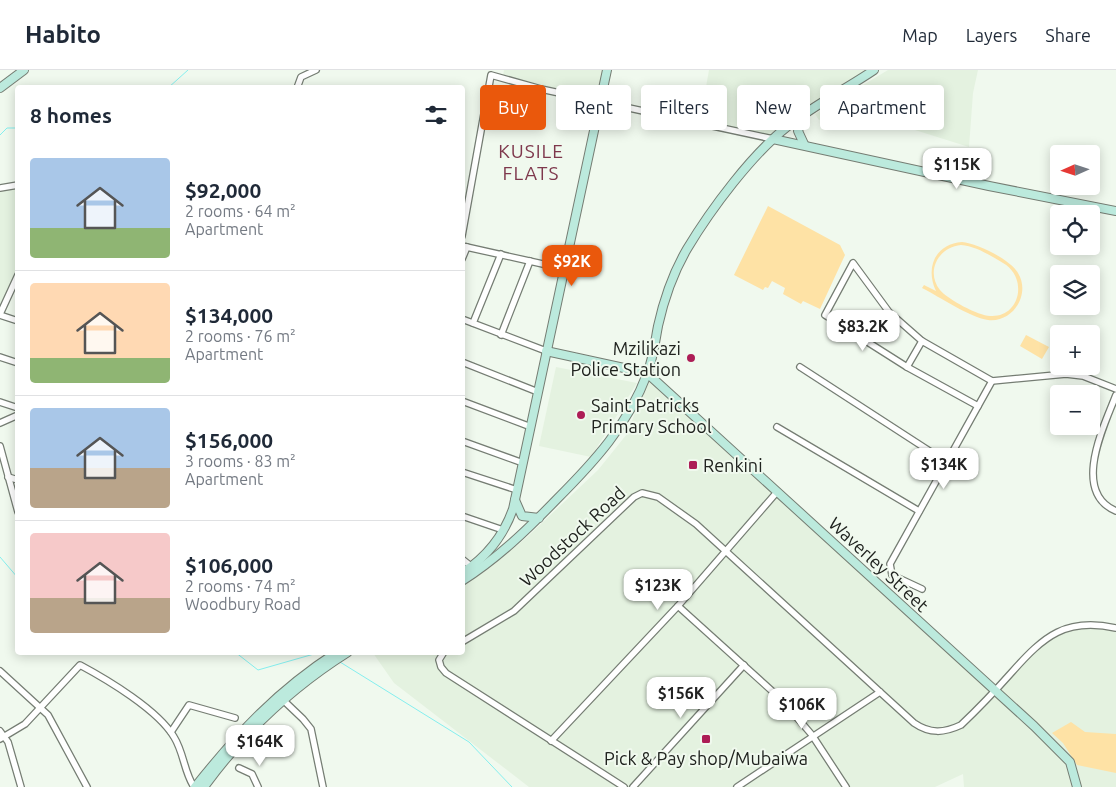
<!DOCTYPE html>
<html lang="en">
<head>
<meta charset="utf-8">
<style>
	:root { --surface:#fff; --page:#f2f2f3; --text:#1f2937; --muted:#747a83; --line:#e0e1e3; --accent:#ea580c }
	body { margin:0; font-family:Ubuntu,sans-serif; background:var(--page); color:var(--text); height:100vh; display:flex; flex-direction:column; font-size:19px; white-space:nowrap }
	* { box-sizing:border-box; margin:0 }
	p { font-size:16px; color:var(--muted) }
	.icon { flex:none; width:28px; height:28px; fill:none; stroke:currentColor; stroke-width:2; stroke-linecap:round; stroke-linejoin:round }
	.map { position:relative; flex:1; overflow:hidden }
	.details { position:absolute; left:15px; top:15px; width:450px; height:570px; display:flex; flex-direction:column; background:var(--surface); border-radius:5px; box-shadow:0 2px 12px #0003 }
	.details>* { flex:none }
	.top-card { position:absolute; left:480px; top:15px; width:475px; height:45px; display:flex; gap:10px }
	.needle { width:32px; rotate:267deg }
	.fabs { position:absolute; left:1050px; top:75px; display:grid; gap:10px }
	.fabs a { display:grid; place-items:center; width:50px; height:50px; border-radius:5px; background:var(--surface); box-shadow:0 2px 12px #0003; font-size:25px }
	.price { position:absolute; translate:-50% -42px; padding:0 11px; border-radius:10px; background:#fff; color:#222; font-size:16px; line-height:32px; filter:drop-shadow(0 1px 2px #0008) }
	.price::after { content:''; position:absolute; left:50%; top:30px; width:15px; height:11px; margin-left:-8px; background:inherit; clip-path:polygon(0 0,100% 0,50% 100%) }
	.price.selected { background:var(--accent); color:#fff }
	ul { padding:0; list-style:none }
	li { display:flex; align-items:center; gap:15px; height:125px; padding:0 15px }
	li+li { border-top:1px solid var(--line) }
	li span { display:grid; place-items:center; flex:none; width:140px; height:100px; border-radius:5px; color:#555 }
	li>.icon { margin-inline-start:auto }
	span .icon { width:60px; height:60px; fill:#fffc; stroke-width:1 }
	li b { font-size:21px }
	h2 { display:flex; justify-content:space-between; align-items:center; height:60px; padding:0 15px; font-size:21px }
	.tag { padding:0 18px; border-radius:5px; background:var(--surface); box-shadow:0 2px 12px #0003; font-size:18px; line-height:45px }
	.tag.selected { background:var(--accent); color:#fff }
	header { display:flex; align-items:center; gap:30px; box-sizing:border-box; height:70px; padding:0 25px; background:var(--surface); border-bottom:1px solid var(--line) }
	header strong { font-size:24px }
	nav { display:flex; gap:28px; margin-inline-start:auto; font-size:18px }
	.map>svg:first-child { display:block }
</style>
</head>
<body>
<header>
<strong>Habito</strong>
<nav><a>Map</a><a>Layers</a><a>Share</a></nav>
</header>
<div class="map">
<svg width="1116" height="717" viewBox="0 0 1116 717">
	<rect width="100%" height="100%" fill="#f0f9ee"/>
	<g fill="#e4f2e0">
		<path d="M504 0H605L599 28 503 6Z"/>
		<path d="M709 0H866L769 66 700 51Z"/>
		<path d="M888 0H978L973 23 969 77 899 55 883 39 848 32 819 50 815 44Z"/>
		<path d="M17 117V203L0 241V119Z"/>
		<path d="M556 297 637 313 591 387 539 376Z"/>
		<path d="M648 308 995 622 1041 574 1065 560 1089 555 1116 560V717H964L963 704 935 717H529L394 613 373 583 462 582 463 515 487 500 526 468 598 400 627 364Z"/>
	</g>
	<g fill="#fee2a5" fill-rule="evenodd">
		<path d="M768 136 840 175 845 185 820 239 803 231 801 234 783 224 785 218 772 211 768 218 765 217 763 220 734 205Z"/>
		<path d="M962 172C977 173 1011 190 1018 203 1031 224 1013 253 988 250 969 247 940 227 922 218L924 215 936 221C925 198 935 174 962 172ZM961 175C976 176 991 186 1003 193 1028 207 1021 248 990 246 979 246 947 229 940 220 925 201 939 177 961 175Z"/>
		<path d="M1026 265 1049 277 1042 289 1020 276Z"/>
		<path d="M1071 652 1085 662 1116 664V703L1077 695 1063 673 1052 663Z"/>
	</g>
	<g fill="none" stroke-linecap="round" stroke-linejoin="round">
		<g stroke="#85efee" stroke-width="1">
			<path d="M168 18 188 0"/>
			<path d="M0 65 7 58H18"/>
			<path d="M0 487 18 508"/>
			<path d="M235 582 258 600 321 582"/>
			<path d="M340 592 469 672 512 717"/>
		</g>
		<defs>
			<g id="street">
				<path d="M297 18 301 7 316 0"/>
				<path d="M0 118 18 115"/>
				<path d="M462 166 491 5 541 19 773 69"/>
				<path d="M462 176 565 199"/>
				<path d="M462 189 467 177"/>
				<path d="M0 244 18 205"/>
				<path d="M0 245 18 251"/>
				<path d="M462 249 546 281"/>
				<path d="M473 253 501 184"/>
				<path d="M501 265 530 191"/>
				<path d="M922 271 889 242 853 193 825 245 907 297 978 336"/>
				<path d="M0 287 18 293"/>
				<path d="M462 292 538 322"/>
				<path d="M800 297 948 393"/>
				<path d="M907 297 922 271 992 311 1066 304 1083 306 1116 319"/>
				<path d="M1116 325C1104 356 1071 422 1116 441"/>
				<path d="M462 331 531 357"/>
				<path d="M0 332 15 337"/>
				<path d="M0 353 18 345"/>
				<path d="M777 357 919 441"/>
				<path d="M462 371 523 393"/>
				<path d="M0 376 18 442"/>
				<path d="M462 402 517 420"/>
				<path d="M8 407 18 410"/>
				<path d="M462 446 503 460"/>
				<path d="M462 489 472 497"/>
				<path d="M922 519 892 505 890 494 992 311"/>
				<path d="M678 536 782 630 812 665 846 717"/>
				<path d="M462 572 514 541 634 427 642 423 658 427 696 454 914 653C930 664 944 663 961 655 979 638 996 620 1012 602 1044 566 1066 547 1116 558"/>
				<path d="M444 582 439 590 441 597 446 603 624 717"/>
				<path d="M0 601 48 645 87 717"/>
				<path d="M282 629 303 649 311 659 323 717"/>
				<path d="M0 661 8 672 21 717"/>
				<path d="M171 662 189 635 235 648"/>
				<path d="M0 669 25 654 80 595C108 610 158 640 174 667 184 683 184 702 194 717"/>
				<path d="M551 671 678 536 777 422"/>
				<path d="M239 698 252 704 258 717"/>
				<path d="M633 717 744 595"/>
				<path d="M737 717 880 622"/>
			</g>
			<g id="secondary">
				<path d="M0 18 24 0"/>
				<path d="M803 46 798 61 804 74"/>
				<path d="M773 69 989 116 1116 141"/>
				<path d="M546 281 647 303 1034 656 1070 692 1077 717"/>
				<path d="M515 430 522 446 539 448"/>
				<path d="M462 503C487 487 503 467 513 439L607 0"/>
				<path d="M462 511C498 488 527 460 557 429 594 392 628 355 647 304 653 289 655 272 658 256 664 229 673 203 687 179 711 139 752 84 788 56 814 35 846 19 874 0"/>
				<path d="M195 717C239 662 277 621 337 582"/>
				<path d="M204 717C244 662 291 618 348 582"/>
			</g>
		</defs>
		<use href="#street" stroke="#757d73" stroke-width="8"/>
		<use href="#secondary" stroke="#757d73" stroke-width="10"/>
		<use href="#street" stroke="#fff" stroke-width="5.5"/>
		<use href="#secondary" stroke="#bceadd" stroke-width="8"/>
	</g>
	<g fill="#ad1d56" stroke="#f0f9ee" stroke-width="2">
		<circle cx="691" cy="288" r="5"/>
		<circle cx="581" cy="345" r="5"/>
		<rect x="688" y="390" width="10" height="10" rx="2.5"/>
		<rect x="701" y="664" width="10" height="10" rx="2.5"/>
	</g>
	<g text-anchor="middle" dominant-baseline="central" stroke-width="4" stroke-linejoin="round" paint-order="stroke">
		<g font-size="18" fill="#20231f" stroke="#f0f9ee" text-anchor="start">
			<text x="681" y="278" text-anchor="end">Mzilikazi<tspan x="681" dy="21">Police Station</tspan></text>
			<text x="591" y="335">Saint Patricks<tspan x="591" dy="21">Primary School</tspan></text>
			<text x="703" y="395">Renkini</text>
			<text x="706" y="688" text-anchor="middle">Pick &amp; Pay shop/Mubaiwa</text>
		</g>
		<g font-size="18" fill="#20231f" stroke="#f0f9ee">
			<text transform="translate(572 466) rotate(-43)">Woodstock Road</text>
			<text transform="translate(879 494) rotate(43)">Waverley Street</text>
		</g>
		<g font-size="19" letter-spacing="1" fill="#7e384c" stroke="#f0f9ee">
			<text x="531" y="81">KUSILE<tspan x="531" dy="22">FLATS</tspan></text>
		</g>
	</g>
</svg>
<div class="fabs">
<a><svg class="needle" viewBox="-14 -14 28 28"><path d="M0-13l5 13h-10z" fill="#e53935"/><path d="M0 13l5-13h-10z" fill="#747a83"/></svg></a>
<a><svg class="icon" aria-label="locate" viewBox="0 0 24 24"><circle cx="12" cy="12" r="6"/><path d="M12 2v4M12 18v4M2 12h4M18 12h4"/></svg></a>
<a><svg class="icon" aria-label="layers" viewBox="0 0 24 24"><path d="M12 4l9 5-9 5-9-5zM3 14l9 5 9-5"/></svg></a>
<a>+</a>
<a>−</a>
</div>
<b class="price" style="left:957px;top:120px">$115K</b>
<b class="price selected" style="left:572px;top:217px">$92K</b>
<b class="price" style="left:863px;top:282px">$83.2K</b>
<b class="price" style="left:944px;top:420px">$134K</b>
<b class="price" style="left:658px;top:541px">$123K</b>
<b class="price" style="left:681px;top:649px">$156K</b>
<b class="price" style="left:802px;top:660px">$106K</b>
<b class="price" style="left:260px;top:697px">$164K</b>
<div class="top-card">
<a class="tag selected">Buy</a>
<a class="tag">Rent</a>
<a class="tag">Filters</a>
<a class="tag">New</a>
<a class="tag">Apartment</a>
</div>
<section class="details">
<h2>8 homes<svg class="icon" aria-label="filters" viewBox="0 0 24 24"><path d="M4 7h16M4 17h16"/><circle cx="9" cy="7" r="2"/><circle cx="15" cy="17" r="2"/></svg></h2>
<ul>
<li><span style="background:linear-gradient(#a9c7e8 70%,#8fb573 0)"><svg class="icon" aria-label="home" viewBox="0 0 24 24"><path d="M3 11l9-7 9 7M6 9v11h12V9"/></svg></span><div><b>$92,000</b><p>2 rooms · 64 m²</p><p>Apartment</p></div></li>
<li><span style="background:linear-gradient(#ffd9b3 75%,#8fb573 0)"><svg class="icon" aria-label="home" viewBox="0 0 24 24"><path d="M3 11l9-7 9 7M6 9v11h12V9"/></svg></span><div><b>$134,000</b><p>2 rooms · 76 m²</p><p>Apartment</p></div></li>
<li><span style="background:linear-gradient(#a9c7e8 60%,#b9a48a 0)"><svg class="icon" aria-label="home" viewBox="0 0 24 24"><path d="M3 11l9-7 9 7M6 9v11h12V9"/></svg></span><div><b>$156,000</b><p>3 rooms · 83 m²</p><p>Apartment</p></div></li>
<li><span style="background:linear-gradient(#f6c9c9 65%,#b9a48a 0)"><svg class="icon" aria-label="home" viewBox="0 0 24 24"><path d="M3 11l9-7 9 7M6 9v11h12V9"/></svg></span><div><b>$106,000</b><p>2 rooms · 74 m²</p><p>Woodbury Road</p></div></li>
</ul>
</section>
</div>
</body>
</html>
